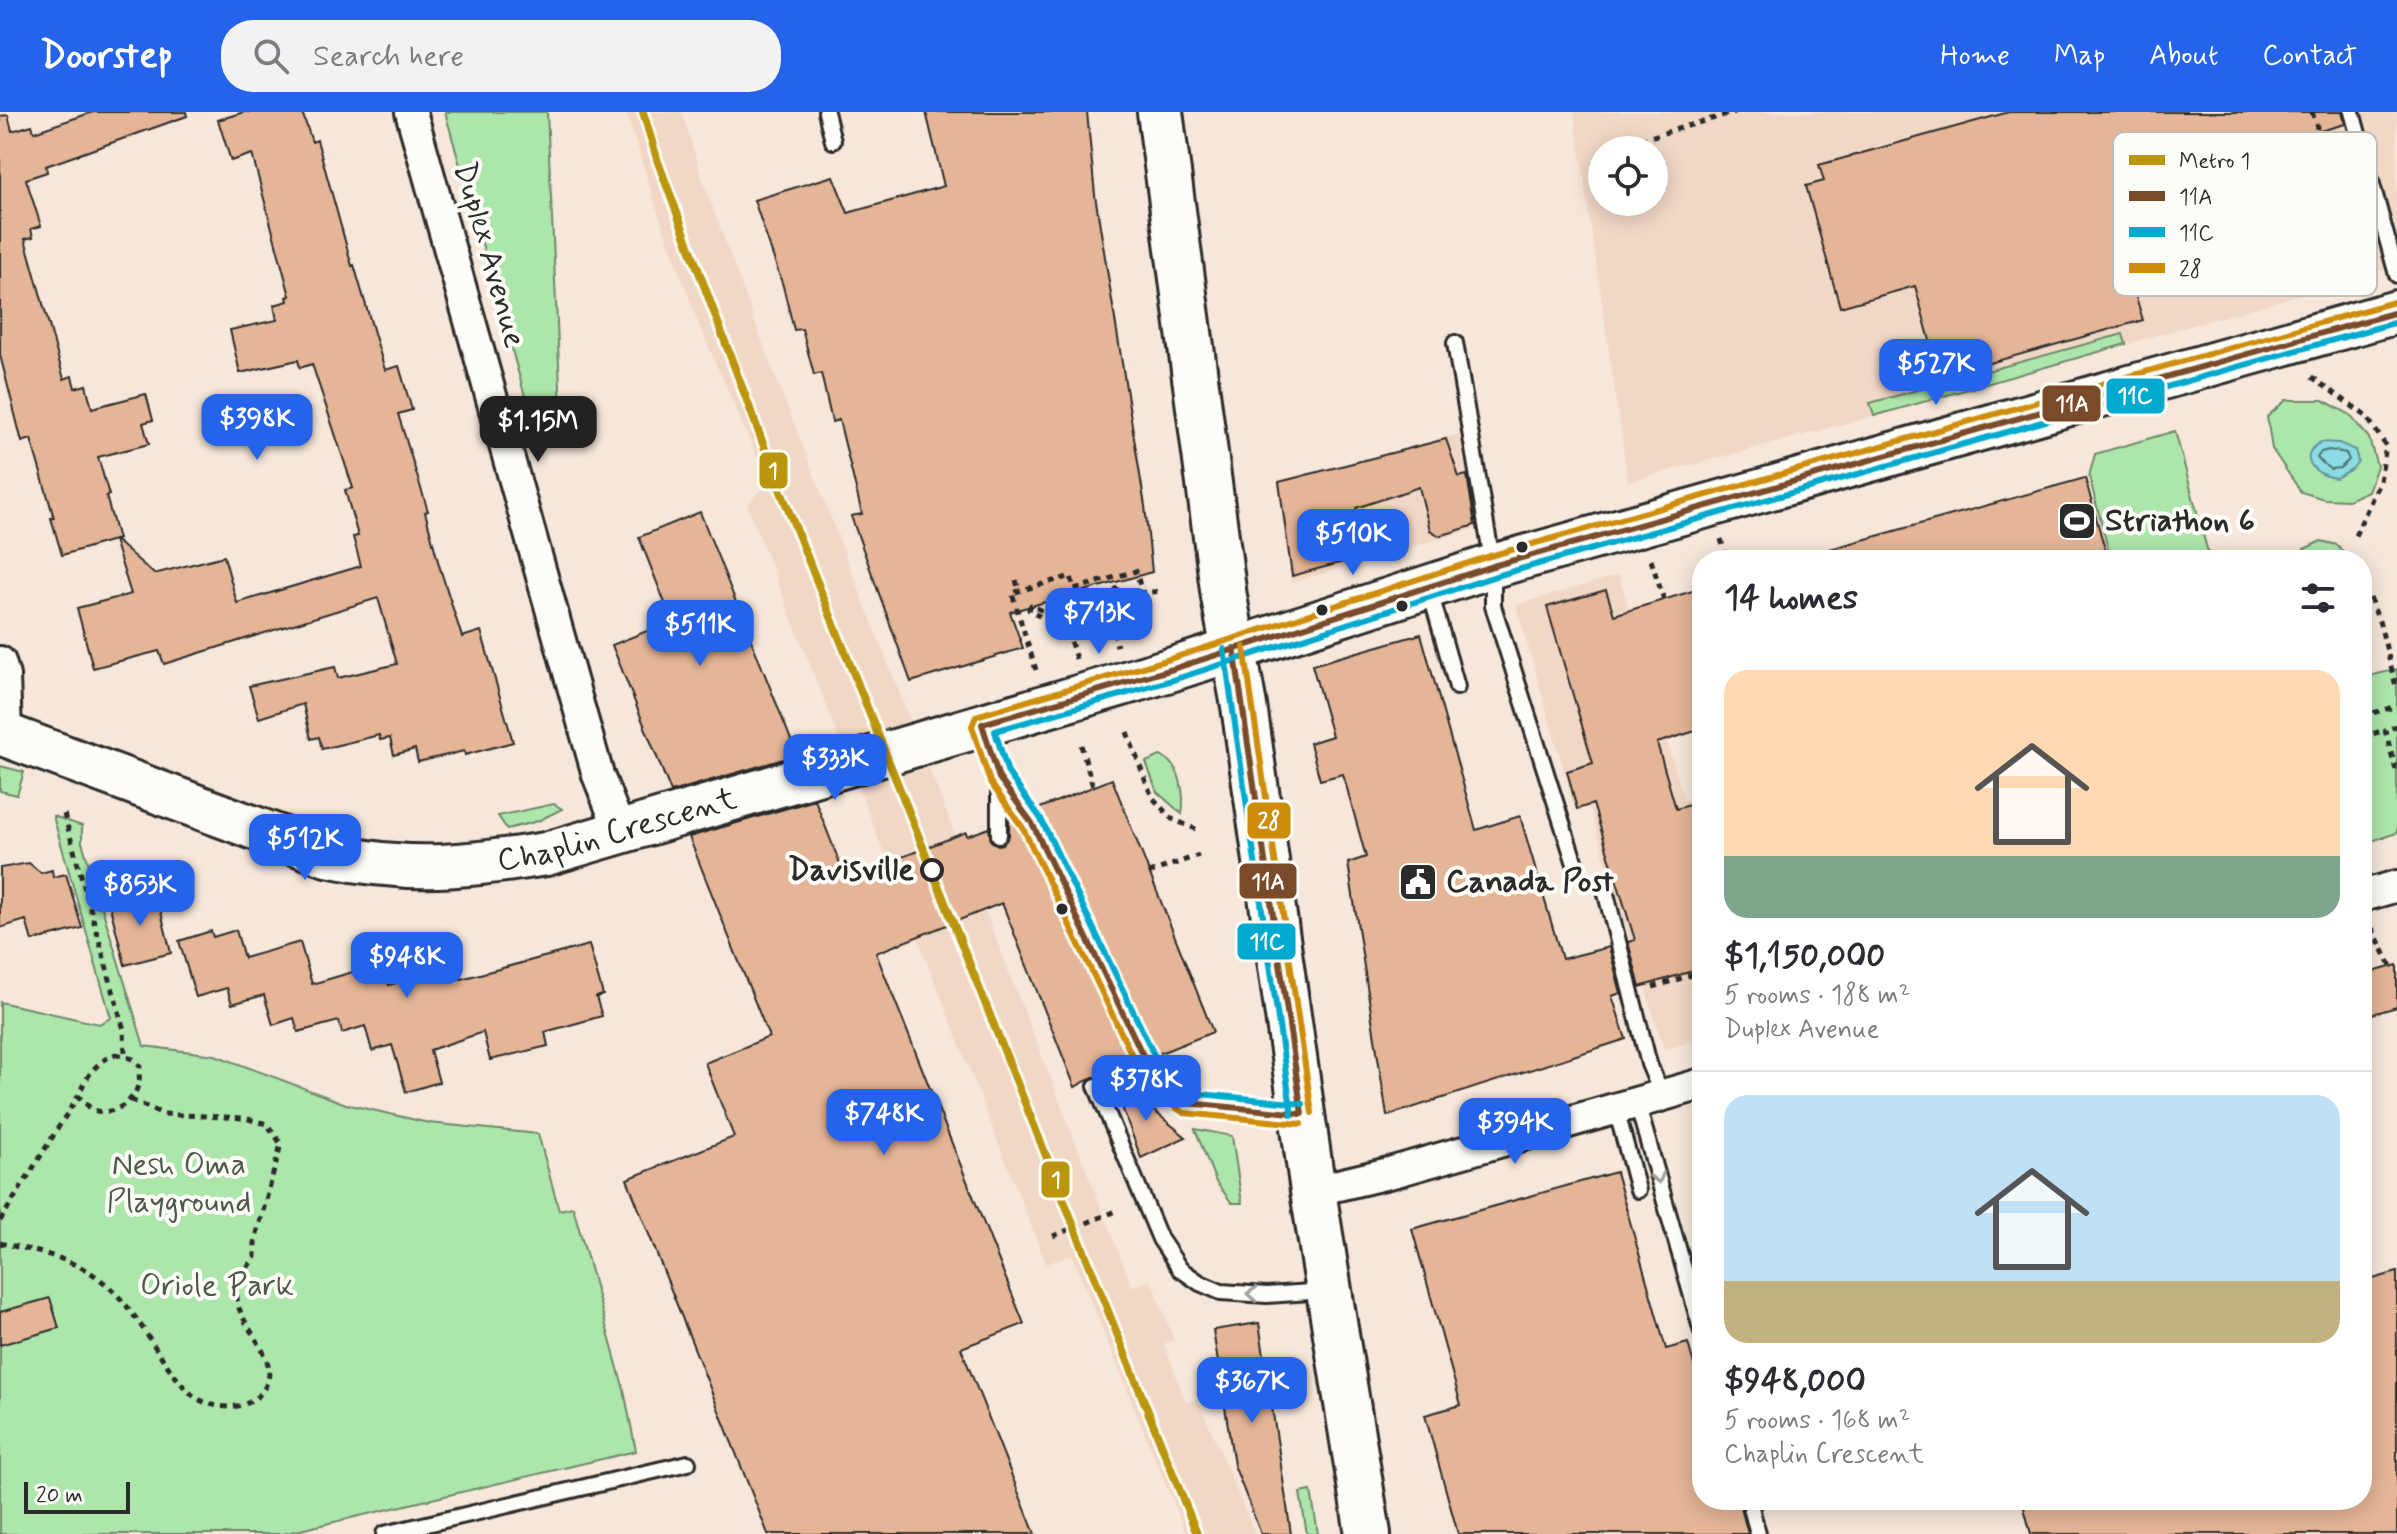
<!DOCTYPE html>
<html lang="en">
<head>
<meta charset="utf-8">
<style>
	:root { --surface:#fff; --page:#f2f2f3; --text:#2b2b33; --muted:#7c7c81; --line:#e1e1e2; --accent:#2563eb }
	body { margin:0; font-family:Mynerve,sans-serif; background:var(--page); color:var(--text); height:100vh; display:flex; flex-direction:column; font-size:30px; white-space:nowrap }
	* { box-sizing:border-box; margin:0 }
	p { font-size:26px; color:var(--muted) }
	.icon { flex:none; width:44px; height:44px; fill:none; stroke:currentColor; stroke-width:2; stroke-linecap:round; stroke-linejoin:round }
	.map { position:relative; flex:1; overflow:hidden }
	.details { position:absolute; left:1692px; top:438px; width:680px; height:960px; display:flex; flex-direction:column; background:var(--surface); border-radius:32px; box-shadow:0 4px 20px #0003 }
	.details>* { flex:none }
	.buttons { position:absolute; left:1588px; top:24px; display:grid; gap:16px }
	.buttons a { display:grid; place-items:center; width:80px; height:80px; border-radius:50%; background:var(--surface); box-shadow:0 4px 20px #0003; font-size:40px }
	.scale { position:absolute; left:24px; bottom:20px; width:106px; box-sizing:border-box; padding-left:8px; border:4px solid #2b2b2b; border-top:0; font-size:22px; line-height:28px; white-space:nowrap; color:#2b2b2b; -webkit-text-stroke:6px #fdfcf7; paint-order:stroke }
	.price { position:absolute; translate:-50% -68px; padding:0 18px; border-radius:16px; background:var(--accent); color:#fff; font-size:26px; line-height:52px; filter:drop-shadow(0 2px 4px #0008) }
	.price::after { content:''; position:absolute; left:50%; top:48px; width:24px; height:18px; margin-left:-12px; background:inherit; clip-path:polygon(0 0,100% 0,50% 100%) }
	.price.current { background:#222; color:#fff }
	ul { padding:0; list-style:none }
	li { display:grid; align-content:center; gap:16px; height:424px; padding:0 32px }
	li+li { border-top:2px solid var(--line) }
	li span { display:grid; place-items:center; height:248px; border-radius:24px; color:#555 }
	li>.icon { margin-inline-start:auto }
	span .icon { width:144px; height:144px; fill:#fffc; stroke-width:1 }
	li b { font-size:34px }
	h2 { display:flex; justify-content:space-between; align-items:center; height:96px; padding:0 32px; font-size:34px }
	header { display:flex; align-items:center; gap:48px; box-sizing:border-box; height:112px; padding:0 40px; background:var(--accent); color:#fff }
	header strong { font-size:38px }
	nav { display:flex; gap:44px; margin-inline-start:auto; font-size:28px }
	.search { width:560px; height:72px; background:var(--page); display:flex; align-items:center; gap:20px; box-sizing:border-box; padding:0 28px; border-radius:32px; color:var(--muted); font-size:30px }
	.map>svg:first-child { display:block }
</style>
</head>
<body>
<header>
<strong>Doorstep</strong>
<div class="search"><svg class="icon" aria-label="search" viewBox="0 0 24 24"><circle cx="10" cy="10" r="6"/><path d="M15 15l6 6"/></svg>Search here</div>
<nav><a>Home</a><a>Map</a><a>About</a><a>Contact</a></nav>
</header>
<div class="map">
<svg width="2397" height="1422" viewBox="0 0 2397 1422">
	<rect width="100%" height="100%" fill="#f6e7da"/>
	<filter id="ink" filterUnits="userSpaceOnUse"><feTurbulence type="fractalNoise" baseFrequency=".0125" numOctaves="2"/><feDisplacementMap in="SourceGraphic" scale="16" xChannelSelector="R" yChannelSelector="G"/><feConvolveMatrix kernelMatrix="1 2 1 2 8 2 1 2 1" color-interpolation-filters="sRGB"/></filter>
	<g filter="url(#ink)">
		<g fill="#f1d8c6" fill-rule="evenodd">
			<path d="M626 0H682L703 69 769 248 1132 1174 1151 1168 1174 1228 1164 1232 1186 1290 1198 1287 1255 1422H1186L1072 1143 1046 1152 747 393 768 370 699 213 658 101Z"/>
			<path d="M1574 0H2397V155L1874 304 1628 370ZM1602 38H1654V90H1602Z"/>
			<path d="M1462 321 1477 416 1291 471 1278 371Z"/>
			<path d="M1619 463 1684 688 1702 683V926L1664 938 1589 694 1575 697 1516 493Z"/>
		</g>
		<g fill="#ade6ab" stroke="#6c886b" stroke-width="2">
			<path d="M445 0H547L562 317 535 320Z"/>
			<path d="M2123 222 2126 232 1874 304 1870 291Z"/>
			<path d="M2286 288H2323L2349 302 2369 326 2377 354 2368 379 2348 388 2324 387 2301 380 2272 337 2267 305Z"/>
			<path d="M2175 319 2210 448H2111L2089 364 2095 342Z"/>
			<path d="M2321 429 2337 433 2349 448C2335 448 2334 442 2324 441 2314 441 2308 448 2298 448L2304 437Z"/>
			<path d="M2397 557V721L2362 732V566Z"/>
			<path d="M1160 644C1181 649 1185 684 1182 702L1157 680 1146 650Z"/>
			<path d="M0 654 24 660 17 683 0 679Z"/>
			<path d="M554 692 562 697 538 709 507 717 498 704Z"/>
			<path d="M53 704 82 714V730L144 934 215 943 346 992 429 1011 538 1022 559 1098 573 1095 624 1278 636 1339 283 1422H0V890L99 912 111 906Z"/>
			<path d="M1195 1017 1232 1024 1242 1091H1232L1216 1070Z"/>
			<path d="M1311 1379 1318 1422H1307L1300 1381Z"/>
		</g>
		<path fill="#8bdce4" stroke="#65959a" stroke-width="2" d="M2321 330 2339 331 2355 338 2358 349 2353 356 2336 366C2315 364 2295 344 2321 330Z"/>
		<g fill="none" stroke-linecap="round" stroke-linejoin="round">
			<path stroke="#517275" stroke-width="2" d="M2329 338 2346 341 2349 348 2340 356 2330 357 2317 346 2321 340Z"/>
		</g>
		<g fill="#e5b597" stroke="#2b2b2b" stroke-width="2">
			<path d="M93 0H186L187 4 46 54 47 60 26 67 41 114 31 117 33 125 25 127 64 267 72 264 75 276 86 273 92 296 146 282 153 308 143 311 149 332 98 345 109 383 106 384 118 427 115 428 154 462 224 444 237 491 361 454 353 425 358 424 345 378 353 376 312 252 300 256 298 248 240 261 230 218 277 208 274 193 288 189 287 185 290 184 252 42 231 49 218 8 244 0H302L312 30 317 28 352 154 354 153 385 258 399 254 412 298 398 302 428 399 425 400 439 453 462 525 481 519 513 630 465 643 464 639 418 650 415 637 394 643 390 626 380 628 379 623 322 637 319 625 311 627 303 592 259 606 249 574 335 555 338 566 397 552 378 486 164 552 159 539 93 556 77 496 131 482 114 428 62 443 51 406H54L31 327 22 330 0 243V4L8 3 12 19 32 13 34 20Z"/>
			<path d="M926 0H1087L1095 83 1145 394 1152 460 1010 500 1023 536 911 570 851 404 862 402 839 308 832 310 821 261 814 263 802 217 794 218 783 174 754 88 833 64 848 101 944 74Z"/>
			<path d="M2009 0H2342L2345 12 2299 25 2312 69 2308 70 2315 96 2308 98 2321 146 2261 161 2254 147 2135 182 2143 208 1940 265 1915 174 1840 195 1806 74 1824 69 1819 53Z"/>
			<path d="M1446 327 1459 365 1467 363 1475 413 1440 424 1430 418 1419 375 1356 396 1365 444 1292 464 1279 370Z"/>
			<path d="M2085 366 2108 448H1824L1823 439Z"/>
			<path d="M700 400 797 643 671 680 612 533 672 509 639 425Z"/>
			<path d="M1702 476V617L1657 631 1676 697 1702 689V856L1640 875 1628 830 1635 828 1593 692 1577 697 1567 659 1593 651 1547 495 1606 478 1614 503Z"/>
			<path d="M1421 522 1476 718 1520 704 1562 847 1609 835 1621 881 1612 884 1626 927 1387 1004 1348 751 1366 745 1343 662 1320 668 1310 631 1332 624 1312 553Z"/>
			<path d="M1112 667 1213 920 1153 944 1142 943 1137 950 1100 965H1093L1075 975 1002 791 876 841 1024 1212 961 1236 1035 1422H768L627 1067 734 1025 705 951 769 925 689 725 815 688 846 767 966 720 967 724 989 716 991 729 998 733 1003 732 1009 724V708L1015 705 1024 717 1034 721 1041 716 1042 711 1035 698Z"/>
			<path d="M29 751 41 761 52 758 53 765 66 762 82 816 32 829 26 808 0 816V756Z"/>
			<path d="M156 780 171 841 125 853 109 791Z"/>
			<path d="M236 818 244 846 300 830 312 872 383 851 389 873 456 853 461 867 589 833 603 883 596 885 602 904 545 920 548 934 490 948 483 920 430 938 439 970 406 980 392 933 372 939 365 914 342 921 339 909 298 920 294 906 273 913 264 883 232 892 227 876 196 885 179 829 211 819 213 825Z"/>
			<path d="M2397 853V895L2362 905V863Z"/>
			<path d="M1110 963 1186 1025 1141 1046Z"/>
			<path d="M1616 1060 1666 1237 1688 1231 1702 1282V1388H1739L1748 1422H1458L1425 1303 1461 1293 1412 1117Z"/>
			<path d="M2397 1160V1422H2031L2022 1388H2362V1170Z"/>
			<path d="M50 1186 59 1216 0 1233V1200Z"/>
			<path d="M1259 1211 1280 1347 1291 1422H1261L1234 1353 1213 1218Z"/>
		</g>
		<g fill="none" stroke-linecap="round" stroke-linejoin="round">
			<defs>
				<g id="lane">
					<path d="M826 0 833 29"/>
					<path d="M2352 0 2397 163"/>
					<path d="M1455 231 1493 454V494L1576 755"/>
					<path d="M1429 476 1457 575"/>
					<path d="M984 616 999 666V723"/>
					<path d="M999 666 1032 711"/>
					<path d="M1603 770 1649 952 1662 983"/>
					<path d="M1147 952 1162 975 1187 991 1297 1002"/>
					<path d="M1096 974 1160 1127 1180 1157 1200 1171 1221 1180 1267 1183 1325 1179"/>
					<path d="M1637 991 1702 1220"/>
					<path d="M1616 997 1638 1078"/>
					<path d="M1749 1388 1758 1422"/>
					<path d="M384 1422 688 1351"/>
				</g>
				<g id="street">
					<path d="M411 0 598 663 620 719"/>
					<path d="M0 550 4 564 6 622"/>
					<path d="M2362 784 2397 774"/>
					<path d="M1313 1079 1393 1060 1702 972"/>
				</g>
				<g id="secondary">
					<path id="s1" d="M0 621 327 743C410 761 464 755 546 742L1173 557 1493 454 2397 200"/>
				</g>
				<path id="primary" d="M1160 0 1224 485 1244 594 1313 1079 1368 1422"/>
			</defs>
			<use href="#lane" stroke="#2b2b2b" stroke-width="20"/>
			<use href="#street" stroke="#2b2b2b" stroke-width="36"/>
			<use href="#secondary" stroke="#2b2b2b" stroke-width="48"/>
			<use href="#primary" stroke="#2b2b2b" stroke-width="50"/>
			<g stroke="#2b2b2b" stroke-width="5" stroke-dasharray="6 6" stroke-linecap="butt">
				<path d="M2312 0 2317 15 2311 54 2344 173"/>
				<path d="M1606 38 1735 0"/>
				<path d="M2312 265 2366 304 2386 334 2380 369 2354 426"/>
				<path d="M1721 427 1727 448"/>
				<path d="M1651 448 1664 488"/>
				<path d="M1016 468 1019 479"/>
				<path d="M2370 486 2380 512 2397 578"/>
				<path d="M1088 497 1109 508 1117 534"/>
				<path d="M1076 547 1068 521 1029 498 1031 493 1057 506 1088 497 1090 486 1102 483 1122 493 1127 488 1111 471"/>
				<path d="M1036 558 1012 481 1071 464 1074 477 1136 459 1142 481 1162 479"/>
				<path d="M2362 604 2397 594"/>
				<path d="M2397 614 2385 618 2397 662"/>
				<path d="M1127 620 1152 685 1172 707 1196 717"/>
				<path d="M2362 625 2385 618"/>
				<path d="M1081 633 1093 675"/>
				<path d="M64 702 124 918 125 943"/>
				<path d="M1149 761 1199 743"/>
				<path d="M2372 816 2391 854"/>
				<path d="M1653 875 1702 860"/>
				<path d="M116 942 133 947 140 954C139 960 140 968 138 973 134 991 110 1006 92 997 88 995 82 987 78 984 87 964 95 950 116 942Z"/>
				<path d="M0 1109 78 984"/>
				<path d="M1053 1124 1119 1098"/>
				<path d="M0 1131C34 1139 74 1146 102 1169 139 1198 156 1246 188 1279 205 1297 242 1302 260 1282 290 1248 235 1216 237 1182 237 1168 247 1156 255 1145V1129L281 1032 267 1012 244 1006 163 1002 131 988"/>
			</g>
			<use href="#lane" stroke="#fdfcf7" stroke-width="14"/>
			<use href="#street" stroke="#fdfcf7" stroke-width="30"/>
			<use href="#secondary" stroke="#fdfcf7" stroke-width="42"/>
			<use href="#primary" stroke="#fdfcf7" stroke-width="44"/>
			<defs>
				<g id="bus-1">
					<path d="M1234 536 1302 1002"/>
					<path d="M1302 1002 1187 991 1162 975 1147 952 1032 711 999 666 982 612 1173 557 1493 454 2397 200"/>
				</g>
				<g id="bus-2">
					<path d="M1224 537 1292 1003"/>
					<path d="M1303 992 1190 981 1169 968 1156 947 1041 707 1008 661 995 619 1176 567 1496 464 2397 210"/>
				</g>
				<g id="bus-3">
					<path d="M1244 535 1312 1001"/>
					<path d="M1301 1012 1184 1001 1155 982 1138 956 1023 716 990 670 972 614 976 604 1170 547 1490 444 2394 190"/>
				</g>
			</defs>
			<use href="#bus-1" stroke="#fdfcf7" stroke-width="12"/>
			<use href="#bus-2" stroke="#fdfcf7" stroke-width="12"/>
			<use href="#bus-3" stroke="#fdfcf7" stroke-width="12"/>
			<use href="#bus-1" stroke="#7a4b2a" stroke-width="6"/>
			<use href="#bus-2" stroke="#00a9ce" stroke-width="6"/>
			<use href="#bus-3" stroke="#ce8d09" stroke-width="6"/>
			<defs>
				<path id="metro-1" d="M643 0 658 50 780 377 1197 1422"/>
			</defs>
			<use href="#metro-1" stroke="#fdfcf7" stroke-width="14"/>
			<use href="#metro-1" stroke="#ba950d" stroke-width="8"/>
		</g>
		<defs><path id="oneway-chevron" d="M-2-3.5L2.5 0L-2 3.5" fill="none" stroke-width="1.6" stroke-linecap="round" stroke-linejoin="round" transform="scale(2)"/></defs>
		<g stroke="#9e9e9b">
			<use href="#oneway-chevron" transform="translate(1658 1066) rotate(74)"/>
			<use href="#oneway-chevron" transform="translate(1252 1182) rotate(-176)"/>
		</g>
	</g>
	<defs>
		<symbol id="stadium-square" viewBox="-11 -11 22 22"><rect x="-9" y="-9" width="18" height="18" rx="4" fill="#2b2b2b" stroke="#fdfcf7"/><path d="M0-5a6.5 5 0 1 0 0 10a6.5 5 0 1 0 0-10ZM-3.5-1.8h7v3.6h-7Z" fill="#fff"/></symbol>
		<symbol id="civic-square" viewBox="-11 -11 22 22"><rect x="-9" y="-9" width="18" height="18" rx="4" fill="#2b2b2b" stroke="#fdfcf7"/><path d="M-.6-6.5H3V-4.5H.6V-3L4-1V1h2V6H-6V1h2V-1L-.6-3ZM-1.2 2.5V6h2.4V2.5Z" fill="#fff"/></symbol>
	</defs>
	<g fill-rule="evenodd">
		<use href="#stadium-square" x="2055" y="387" width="44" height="44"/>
		<use href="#civic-square" x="1396" y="748" width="44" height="44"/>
	</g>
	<g fill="#2b2b2b" stroke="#fdfcf7" stroke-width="3">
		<circle cx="1522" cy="435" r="7"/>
		<circle cx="1402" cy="494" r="7"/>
		<circle cx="1322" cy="498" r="7"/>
		<circle cx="1062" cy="797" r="7"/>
	</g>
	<circle fill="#fdfcf7" stroke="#2b2b2b" stroke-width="4" cx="932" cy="758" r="10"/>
	<g text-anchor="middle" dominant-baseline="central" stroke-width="8" stroke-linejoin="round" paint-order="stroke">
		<g font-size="32" fill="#2b2b2b" stroke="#fdfcf7">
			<text transform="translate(489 143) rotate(74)">Duplex Avenue</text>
			<text stroke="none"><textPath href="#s1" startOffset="644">Chaplin Crescent</textPath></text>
		</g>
		<g font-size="32" font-weight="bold" fill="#2b2b2b" stroke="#fdfcf7" text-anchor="start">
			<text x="2105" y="409">Striathon 6</text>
			<text x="1446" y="770">Canada Post</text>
		</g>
		<g font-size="32" font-weight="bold" fill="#2b2b2b" stroke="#fdfcf7" text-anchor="end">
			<text x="914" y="758">Davisville</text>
		</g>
		<g font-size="32" fill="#4c5a4b" stroke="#fdfcf7">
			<text x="179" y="1053">Nesh Oma<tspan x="179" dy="37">Playground</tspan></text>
			<text x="217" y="1174">Oriole Park</text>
		</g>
	</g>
	<rect x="2113" y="20" width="264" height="164" rx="12" fill="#fdfcf7" stroke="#bebdba" stroke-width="2"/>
	<rect x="2129" y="43" width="36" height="10" fill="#ba950d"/>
	<rect x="2129" y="79" width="36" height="10" fill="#7a4b2a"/>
	<rect x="2129" y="115" width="36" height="10" fill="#00a9ce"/>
	<rect x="2129" y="151" width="36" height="10" fill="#ce8d09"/>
	<g font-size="22" fill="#2b2b2b">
		<text x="2179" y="56">Metro 1</text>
		<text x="2179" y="92">11A</text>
		<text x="2179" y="128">11C</text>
		<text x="2179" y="164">28</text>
	</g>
	<g stroke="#fdfcf7" stroke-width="3">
		<rect x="2105" y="265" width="61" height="38" rx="8" fill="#00a9ce"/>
		<rect x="2041" y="272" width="61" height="39" rx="8" fill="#7a4b2a"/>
		<rect x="758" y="339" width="31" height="39" rx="8" fill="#ba950d"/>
		<rect x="1246" y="689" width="46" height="39" rx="8" fill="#ce8d09"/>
		<rect x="1238" y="750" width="60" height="38" rx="8" fill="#7a4b2a"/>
		<rect x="1236" y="810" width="61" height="39" rx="8" fill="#00a9ce"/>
		<rect x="1040" y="1048" width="31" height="39" rx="8" fill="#ba950d"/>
	</g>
	<g font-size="22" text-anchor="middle" font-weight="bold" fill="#fff">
		<text x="2135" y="291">11C</text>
		<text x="2072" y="299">11A</text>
		<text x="773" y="366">1</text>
		<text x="1269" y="716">28</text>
		<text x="1268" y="777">11A</text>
		<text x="1267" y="837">11C</text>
		<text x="1056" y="1075">1</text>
	</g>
</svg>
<div class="buttons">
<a><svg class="icon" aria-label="locate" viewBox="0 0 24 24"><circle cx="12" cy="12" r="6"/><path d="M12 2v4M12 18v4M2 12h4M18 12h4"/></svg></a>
</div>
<div class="scale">20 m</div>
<b class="price" style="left:1936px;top:295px">$527K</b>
<b class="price" style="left:257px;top:350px">$398K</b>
<b class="price current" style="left:538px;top:352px">$1.15M</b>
<b class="price" style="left:1353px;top:465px">$510K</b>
<b class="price" style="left:1099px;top:544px">$713K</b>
<b class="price" style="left:700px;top:556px">$511K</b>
<b class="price" style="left:835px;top:690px">$333K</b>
<b class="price" style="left:305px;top:770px">$512K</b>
<b class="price" style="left:140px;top:816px">$853K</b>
<b class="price" style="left:407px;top:888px">$948K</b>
<b class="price" style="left:1146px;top:1011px">$378K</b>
<b class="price" style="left:884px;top:1045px">$748K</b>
<b class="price" style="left:1515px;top:1054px">$394K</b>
<b class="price" style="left:1252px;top:1313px">$367K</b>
<section class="details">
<h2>14 homes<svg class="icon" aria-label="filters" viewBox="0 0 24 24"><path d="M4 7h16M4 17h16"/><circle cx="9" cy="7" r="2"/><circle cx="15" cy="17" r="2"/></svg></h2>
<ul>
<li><span style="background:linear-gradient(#ffd9b3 75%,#7fa58c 0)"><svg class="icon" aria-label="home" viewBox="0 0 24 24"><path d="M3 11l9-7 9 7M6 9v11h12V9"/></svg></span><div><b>$1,150,000</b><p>5 rooms · 188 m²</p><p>Duplex Avenue</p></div></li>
<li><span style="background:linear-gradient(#bfe0f5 75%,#c2b280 0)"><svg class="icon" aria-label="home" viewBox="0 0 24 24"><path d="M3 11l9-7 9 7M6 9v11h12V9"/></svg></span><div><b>$948,000</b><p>5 rooms · 168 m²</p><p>Chaplin Crescent</p></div></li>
</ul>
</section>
</div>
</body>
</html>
